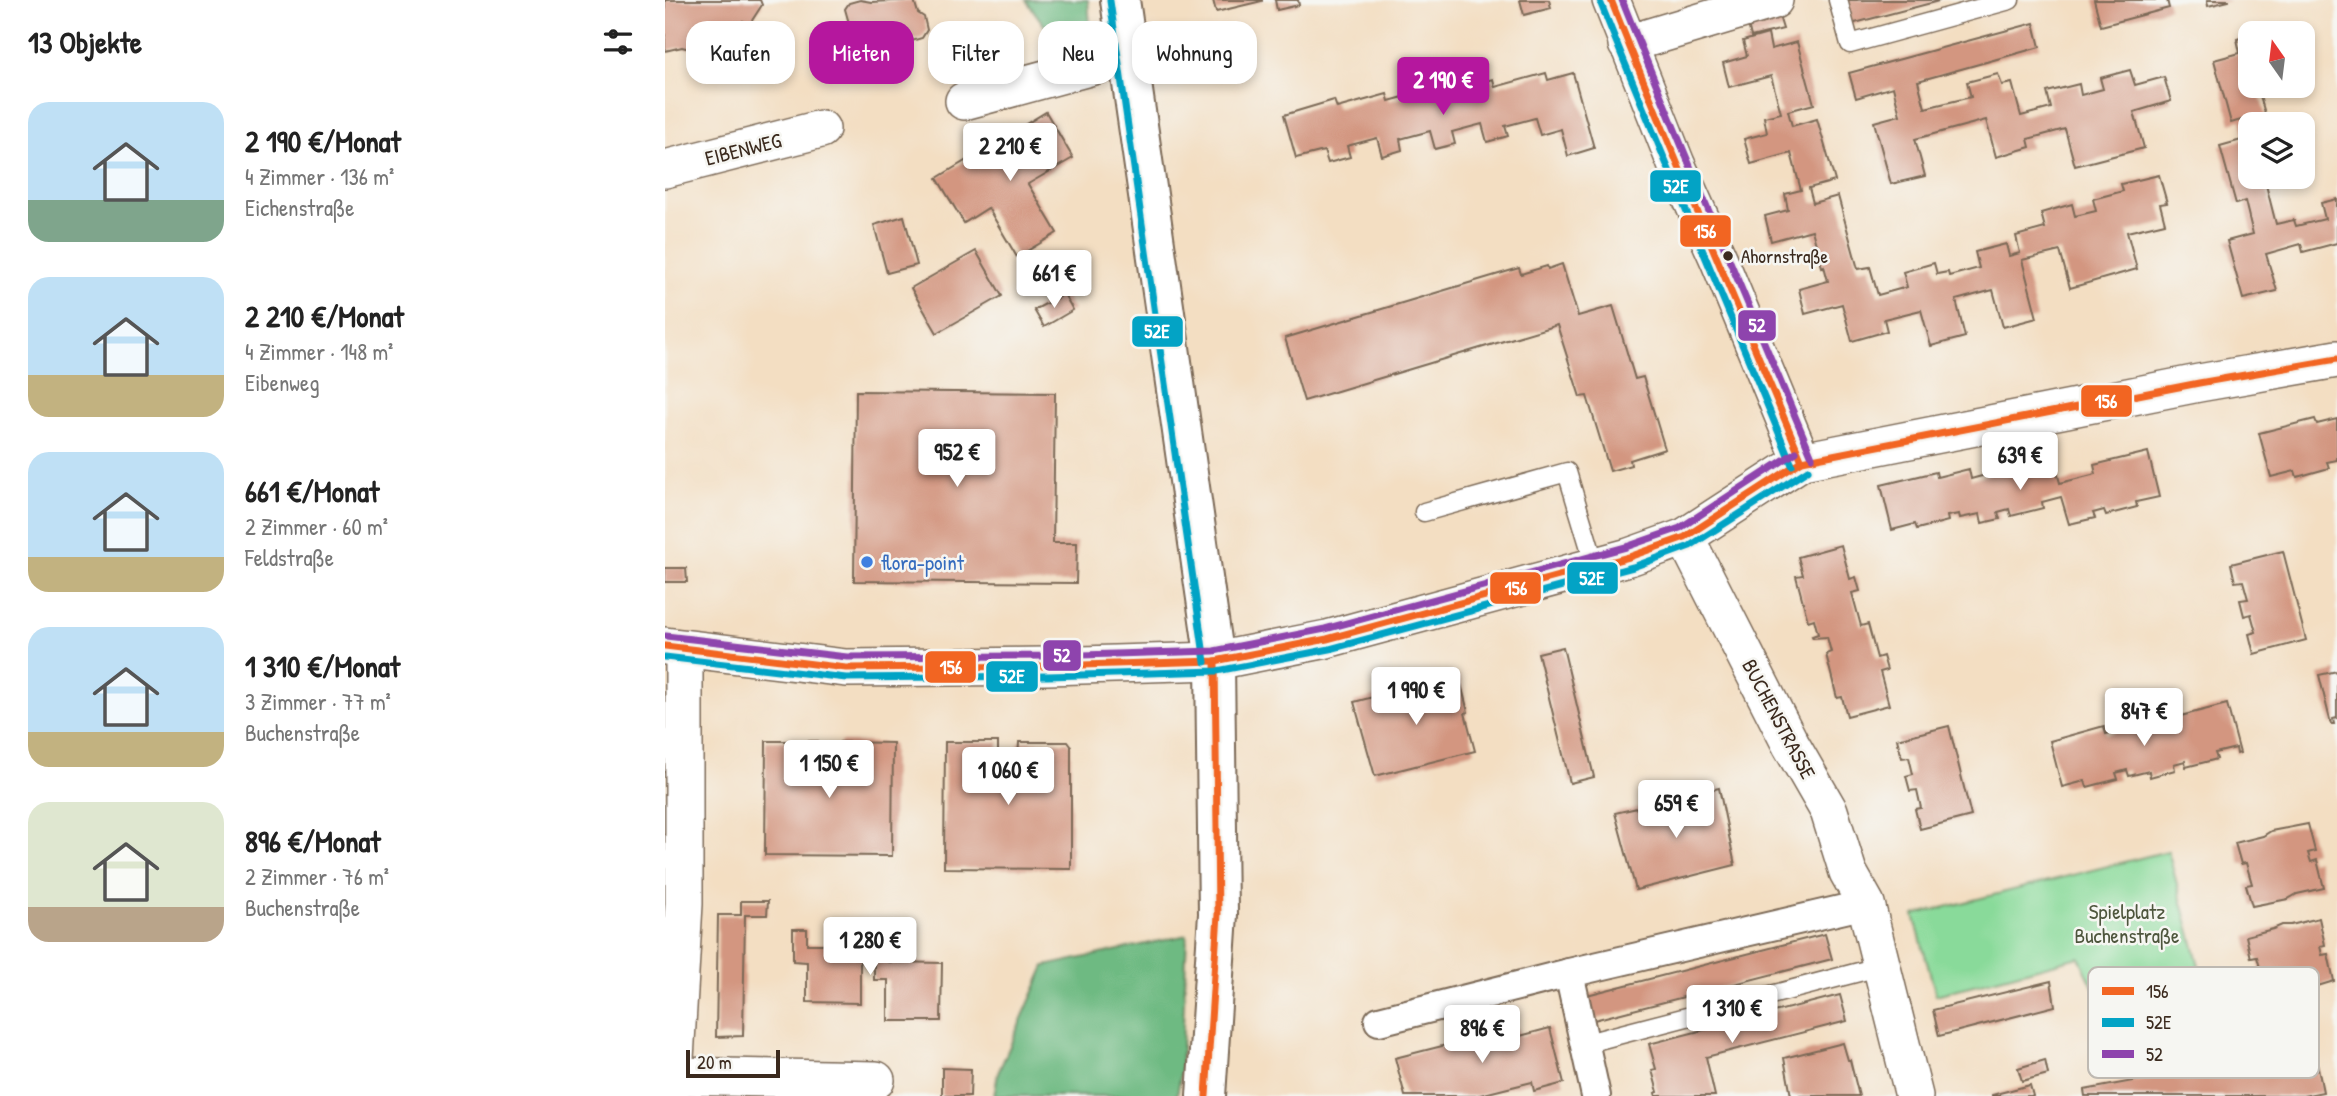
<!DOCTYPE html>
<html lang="de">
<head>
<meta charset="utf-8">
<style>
	:root { --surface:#fff; --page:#f2f2f2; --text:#222; --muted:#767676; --accent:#b5179e }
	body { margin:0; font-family:"Patrick Hand",sans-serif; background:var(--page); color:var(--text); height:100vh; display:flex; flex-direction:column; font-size:26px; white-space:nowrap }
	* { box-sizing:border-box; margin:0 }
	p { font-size:23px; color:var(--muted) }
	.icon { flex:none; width:38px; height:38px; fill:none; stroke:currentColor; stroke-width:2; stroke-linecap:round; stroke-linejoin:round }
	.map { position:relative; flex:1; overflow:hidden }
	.details { display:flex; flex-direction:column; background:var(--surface); width:665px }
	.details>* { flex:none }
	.hud { position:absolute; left:21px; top:21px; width:665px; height:63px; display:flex; gap:14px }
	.needle { width:46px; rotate:346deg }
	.controls { position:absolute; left:1573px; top:21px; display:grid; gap:14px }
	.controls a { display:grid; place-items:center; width:77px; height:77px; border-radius:14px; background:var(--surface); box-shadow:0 4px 10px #0003; font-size:35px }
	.scale { position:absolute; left:21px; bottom:18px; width:94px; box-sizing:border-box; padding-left:7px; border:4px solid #3b2a1e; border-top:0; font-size:19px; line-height:24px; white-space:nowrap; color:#3b2a1e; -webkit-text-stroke:5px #f6f6f2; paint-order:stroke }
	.price { position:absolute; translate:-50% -60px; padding:0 16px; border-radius:7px; background:#fff; color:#222; font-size:23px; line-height:46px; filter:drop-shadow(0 2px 4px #0008) }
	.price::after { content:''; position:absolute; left:50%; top:42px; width:21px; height:16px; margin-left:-10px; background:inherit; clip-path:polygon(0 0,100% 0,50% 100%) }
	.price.on { background:var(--accent); color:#fff }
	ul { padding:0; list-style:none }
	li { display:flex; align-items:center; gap:21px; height:175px; padding:0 28px }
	li span { display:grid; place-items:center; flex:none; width:196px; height:140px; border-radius:21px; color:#555 }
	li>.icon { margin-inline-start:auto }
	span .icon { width:84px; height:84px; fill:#fffc; stroke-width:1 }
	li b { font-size:30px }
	h2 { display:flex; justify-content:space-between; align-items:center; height:84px; padding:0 28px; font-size:30px }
	.chip { padding:0 24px; border-radius:21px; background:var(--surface); box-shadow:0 4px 10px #0003; font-size:24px; line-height:63px }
	.chip.on { background:var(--accent); color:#fff }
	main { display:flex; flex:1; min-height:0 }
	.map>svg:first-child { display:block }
</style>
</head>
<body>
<main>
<section class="details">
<h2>13 Objekte<svg class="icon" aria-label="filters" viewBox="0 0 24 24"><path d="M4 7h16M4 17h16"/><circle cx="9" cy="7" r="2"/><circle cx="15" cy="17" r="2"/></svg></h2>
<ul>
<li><span style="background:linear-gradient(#bfe0f5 70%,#7fa58c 0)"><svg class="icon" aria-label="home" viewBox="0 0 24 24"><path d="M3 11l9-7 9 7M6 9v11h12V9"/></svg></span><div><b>2 190 €/Monat</b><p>4 Zimmer · 136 m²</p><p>Eichenstraße</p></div></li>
<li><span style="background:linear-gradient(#bfe0f5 70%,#c2b280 0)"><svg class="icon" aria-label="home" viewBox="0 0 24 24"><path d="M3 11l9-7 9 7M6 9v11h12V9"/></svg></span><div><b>2 210 €/Monat</b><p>4 Zimmer · 148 m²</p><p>Eibenweg</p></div></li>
<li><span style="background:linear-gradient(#bfe0f5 75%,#c2b280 0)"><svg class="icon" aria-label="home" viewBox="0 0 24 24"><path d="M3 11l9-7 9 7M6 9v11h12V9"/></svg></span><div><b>661 €/Monat</b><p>2 Zimmer · 60 m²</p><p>Feldstraße</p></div></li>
<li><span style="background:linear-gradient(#bfe0f5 75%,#c2b280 0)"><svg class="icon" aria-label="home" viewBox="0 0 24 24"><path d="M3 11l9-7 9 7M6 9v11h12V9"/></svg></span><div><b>1 310 €/Monat</b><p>3 Zimmer · 77 m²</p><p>Buchenstraße</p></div></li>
<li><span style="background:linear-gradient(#dfe7d0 75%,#b9a48a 0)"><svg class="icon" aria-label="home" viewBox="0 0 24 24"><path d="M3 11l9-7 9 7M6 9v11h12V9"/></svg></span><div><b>896 €/Monat</b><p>2 Zimmer · 76 m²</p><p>Buchenstraße</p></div></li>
</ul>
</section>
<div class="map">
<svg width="1672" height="1096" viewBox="0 0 1672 1096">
	<rect width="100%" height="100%" fill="#f6f6f2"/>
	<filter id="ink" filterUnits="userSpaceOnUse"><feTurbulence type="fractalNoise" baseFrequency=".0143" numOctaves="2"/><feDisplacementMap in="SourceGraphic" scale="14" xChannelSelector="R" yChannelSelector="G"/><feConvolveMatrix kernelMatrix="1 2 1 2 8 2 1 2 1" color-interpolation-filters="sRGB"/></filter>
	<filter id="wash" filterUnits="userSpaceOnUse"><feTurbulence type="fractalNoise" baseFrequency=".00686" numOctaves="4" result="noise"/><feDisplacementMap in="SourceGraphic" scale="28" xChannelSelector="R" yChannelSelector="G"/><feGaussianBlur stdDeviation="1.57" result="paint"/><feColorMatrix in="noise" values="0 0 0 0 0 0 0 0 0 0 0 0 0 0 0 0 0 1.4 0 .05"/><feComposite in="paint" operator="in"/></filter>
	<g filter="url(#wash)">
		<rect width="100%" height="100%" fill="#f3dec2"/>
		<path fill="#89da9a" stroke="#62825c" stroke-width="2" d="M1503 851 1549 1021 1480 1039 1443 1018 1414 957 1271 995 1249 915Z"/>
		<g fill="#6eba82" stroke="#547250" stroke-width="2">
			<path d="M361 0H423L426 38 397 50Z"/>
			<path d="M522 935 516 1072 512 1096H329L333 1073 380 966Z"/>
		</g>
		<g id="blocks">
			<g fill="#d39680">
				<path d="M0 0H95L97 5 84 25 78 21 69 36 62 31 32 39 25 49 17 47 0 51Z"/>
				<path d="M195 0 206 2 249 0 253 13 259 17 262 30 257 38 240 43 239 38 218 44 223 63 201 69 196 66 180 9 184 3Z"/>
				<path d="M548 0H597V1L551 12Z"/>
				<path d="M610 0H633L634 5 612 10Z"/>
				<path d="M855 0H884L886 8 859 15Z"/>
				<path d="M1180 0H1274V1L1186 24Z"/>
				<path d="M1429 0H1502L1504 8 1436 26Z"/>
				<path d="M1542 0H1564V1L1543 6Z"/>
				<path d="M1114 16 1118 29 1086 37 1083 24Z"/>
				<path d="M1369 23 1375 47 1253 81 1260 108 1306 97 1302 82 1333 74 1337 85 1347 83 1356 116 1386 108 1382 92 1414 84 1416 95 1438 89 1435 78 1465 70 1470 85 1499 77 1506 101 1469 112 1479 148 1410 166 1400 129 1363 139 1365 147 1331 157 1321 120 1250 139 1260 176 1226 184 1209 122 1235 115 1228 87 1191 98 1184 73Z"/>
				<path d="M1103 34 1106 49 1132 42 1149 104 1123 111 1127 126 1152 119 1170 181 1144 188 1148 203 1173 196 1193 269 1205 267 1213 295 1242 287 1238 272 1269 263 1272 274 1283 272 1284 276 1314 268 1310 252 1341 244 1344 256 1355 253 1351 236 1380 228 1376 213 1407 204 1410 216 1431 211 1428 199 1458 191 1456 184 1494 175 1502 203 1495 204 1500 223 1462 232 1472 269 1405 288 1395 251 1357 260 1372 318 1338 327 1328 290 1291 300 1300 337 1266 346 1256 310 1219 319 1222 331 1187 341 1177 304 1140 314 1134 289 1163 281 1159 266 1157 267 1147 230 1106 241 1100 216 1123 210 1120 194 1136 190 1126 153 1086 164 1079 139 1102 133 1099 117 1116 113 1106 76 1064 87 1058 63 1082 56 1078 41Z"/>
				<path d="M1586 35V86H1592L1603 124H1586V177H1599L1611 224 1629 220 1631 226 1660 219 1656 203 1672 199V243L1638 252 1636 244 1601 254 1612 291 1578 299 1562 241 1588 234 1580 201 1571 204 1555 146 1580 139 1576 120 1566 123 1549 60 1575 53 1572 39Z"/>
				<path d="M881 73 883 80 908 73 929 148 903 156 896 129 875 135 870 118 840 126 843 136 822 142 817 124 787 132 790 144 770 149 765 131 735 139 737 150 717 156 712 138 682 146 685 157 663 163 659 151 631 158 619 115 669 100 672 108 722 94 724 101 775 87 777 93 828 79 830 87Z"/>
				<path d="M381 112 408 158 363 184 392 233 352 257 323 208 299 223 272 178Z"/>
				<path d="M239 216 252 265 222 273 209 225Z"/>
				<path d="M311 251 337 296 272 333 246 288Z"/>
				<path d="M897 264 913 316 948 306 970 379 978 377 1000 449 965 460 966 465 945 471 922 396 915 397 892 325 639 401 620 338 854 268 856 274 882 266 883 269Z"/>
				<path d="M399 294 408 310 379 327 369 310Z"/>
				<path d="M191 391 390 393 388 543H412L411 583 189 581Z"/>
				<path d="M1650 419 1652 424 1672 419V460L1662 462 1664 468 1632 477 1630 471 1606 477 1594 433Z"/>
				<path d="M1483 452 1494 497 1471 502 1472 507 1441 515 1439 510 1428 513 1430 518 1404 524 1396 497 1377 502 1378 508 1346 516 1344 509 1333 512 1335 519 1317 523 1315 514 1295 518 1294 514 1282 516 1283 521 1252 529 1250 524 1227 530 1216 485 1271 472 1272 477 1304 469 1306 479 1335 471 1334 466 1387 453 1395 483 1431 474 1429 465Z"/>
				<path d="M1176 545 1185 579 1191 577 1195 591 1187 593 1196 626 1203 624 1212 658 1218 656 1222 670 1215 672 1224 705 1182 716 1177 697 1172 698 1161 654 1166 652 1162 637 1148 638 1147 636 1153 634 1149 619 1143 621 1131 576 1138 575 1133 557Z"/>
				<path d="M1618 551 1641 640 1589 654 1584 634 1591 632 1586 614 1579 616 1575 600 1583 599 1578 581 1570 582 1566 564Z"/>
				<path d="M0 568H21L22 582H0Z"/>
				<path d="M898 647 929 777 905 783 873 653Z"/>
				<path d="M1672 671V718L1668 719 1669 724H1666L1654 675Z"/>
				<path d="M794 676 803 712 800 713 810 751 710 776 689 702 731 691 733 700 755 694 753 686Z"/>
				<path d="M1562 704 1575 753 1572 754 1571 748 1550 753 1552 759 1521 767 1520 761 1509 764 1510 770 1485 777 1484 771 1464 776 1462 770 1451 773 1453 779 1422 787 1420 781 1397 787 1385 741 1439 726 1441 734 1472 726 1474 734 1510 725 1508 718Z"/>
				<path d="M1284 726 1306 816 1255 829 1250 809 1256 808 1252 790 1245 791 1241 776 1248 774 1244 757 1237 758 1232 739Z"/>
				<path d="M101 741H153V760H175V742L228 743 227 856 100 855Z"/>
				<path d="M280 742H333V760L353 761 354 742H403L406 746V869L279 868Z"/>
				<path d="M1054 788 1070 865 971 890 950 813 990 804 993 813 1015 807 1013 798Z"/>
				<path d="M1643 824 1650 851 1643 853 1646 862 1652 860 1659 888 1632 894 1623 899 1587 906 1581 885 1587 884 1581 863 1576 864 1570 843 1598 836 1606 831Z"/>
				<path d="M76 901H103L102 915H80L78 1036 51 1037 53 915H76Z"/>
				<path d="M1654 918 1660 945 1655 946 1657 955 1663 954 1669 981 1633 992 1597 999 1591 976 1597 975 1592 957 1586 958 1581 936 1608 929 1617 925H1626Z"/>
				<path d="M128 929H142V944H195V929H210L209 947 223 948V962L277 963 276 1021H223V980H209V961L195 962V1003L142 1002V962L128 961Z"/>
				<path d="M1160 934 1167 959 925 1021 918 996Z"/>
				<path d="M1386 981 1390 1006 1274 1036 1268 1010Z"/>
				<path d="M1175 995 1182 1021 1041 1057 1050 1096H991L990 1093 993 1092 987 1070 991 1069 984 1044Z"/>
				<path d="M852 1027 855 1036 885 1028 899 1083 869 1091 867 1082 811 1096H740L730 1058Z"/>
				<path d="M1647 1038 1658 1092 1638 1096H1420L1419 1090 1495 1076 1494 1071 1571 1057 1570 1052Z"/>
				<path d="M1178 1043 1183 1060H1185L1194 1096H1126L1119 1058Z"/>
				<path d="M1380 1060 1383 1074 1357 1081 1353 1068Z"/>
				<path d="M277 1068 306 1069 305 1096H277Z"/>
				<path d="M1365 1085 1368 1096H1327V1095Z"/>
			</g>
		</g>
	</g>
	<g filter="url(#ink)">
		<use href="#blocks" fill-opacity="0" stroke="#7b6957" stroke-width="2"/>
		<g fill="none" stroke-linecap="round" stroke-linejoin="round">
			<defs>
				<g id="service">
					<path d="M1173 0 1185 44 1345 0"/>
					<path d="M759 512 902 472 930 565"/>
					<path d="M918 1044 1217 966"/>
				</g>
				<g id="pedestrian">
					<path d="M714 1021 904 973"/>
					<path d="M931 1096 904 973 1201 904"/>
				</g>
				<g id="minor">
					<path d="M946 0 1011 164 1054 260 1137 461"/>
					<path d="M962 44 1109 0"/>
					<path d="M299 101 465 56"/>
					<path d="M0 169 156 129"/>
					<path d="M1020 537 1126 745 1164 811 1183 872 1201 904 1249 1096"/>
					<path d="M0 646 181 668 383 666 550 661 662 639 964 557 1020 537 1137 461 1534 383 1672 359"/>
					<path d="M9 1076 211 1080"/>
					<path d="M4 1096 9 1076 19 904V649"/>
				</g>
				<path id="secondary" d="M455 0 550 661 553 914 541 1096"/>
			</defs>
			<use href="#service" stroke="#7b6957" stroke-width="21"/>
			<use href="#pedestrian" stroke="#7b6957" stroke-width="32"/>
			<use href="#minor" stroke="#7b6957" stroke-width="40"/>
			<use href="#secondary" stroke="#7b6957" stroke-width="42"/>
			<use href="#service" stroke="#fff" stroke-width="18"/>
			<use href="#pedestrian" stroke="#fff" stroke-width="28"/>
			<use href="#minor" stroke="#fff" stroke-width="37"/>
			<use href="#secondary" stroke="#fff" stroke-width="38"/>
			<defs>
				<g id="bus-1">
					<path d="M946 0C1007 155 1073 307 1137 461"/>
					<path d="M0 646 181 668 383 666 550 661 662 639 964 557 1020 537 1137 461 1534 383 1672 359"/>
					<path d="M541 1096 553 914 550 661"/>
				</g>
				<g id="bus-2">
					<path d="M445 1 540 662"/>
					<path d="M936 4C998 159 1064 311 1127 465"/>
					<path d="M0 657 181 678 383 676 552 671 665 649 968 567 1025 546 1143 470"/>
				</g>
				<g id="bus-3">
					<path d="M957 0C1018 153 1084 305 1147 457"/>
					<path d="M1 636 182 657 383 656 549 651 660 629 961 547 1015 528 1131 452"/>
				</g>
			</defs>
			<use href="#bus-1" stroke="#f6f6f2" stroke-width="12"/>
			<use href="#bus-2" stroke="#f6f6f2" stroke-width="12"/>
			<use href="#bus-3" stroke="#f6f6f2" stroke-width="12"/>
			<use href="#bus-1" stroke="#f26522" stroke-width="7"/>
			<use href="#bus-2" stroke="#03a3c5" stroke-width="7"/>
			<use href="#bus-3" stroke="#8e44ad" stroke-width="7"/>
		</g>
	</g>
	<circle fill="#3b2a1e" stroke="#f6f6f2" stroke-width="2.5" cx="1063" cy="256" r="6"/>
	<circle fill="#3f7fe0" stroke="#f6f6f2" stroke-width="2.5" cx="202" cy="562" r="7"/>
	<g text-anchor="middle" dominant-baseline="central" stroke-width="5" stroke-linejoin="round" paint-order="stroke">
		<g font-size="19" fill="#3b2a1e" stroke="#f6f6f2" text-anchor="start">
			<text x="1076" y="256">Ahornstraße</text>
		</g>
		<g font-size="21" fill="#3b2a1e" stroke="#f6f6f2">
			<text transform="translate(78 149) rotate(-14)">EIBENWEG</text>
			<text transform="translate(1114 719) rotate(62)">BUCHENSTRASSE</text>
		</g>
		<g font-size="21" fill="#366cbe" stroke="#f6f6f2" text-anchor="start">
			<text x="216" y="562">flora-point</text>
		</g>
		<g font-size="21" fill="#4e563d" stroke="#f6f6f2">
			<text x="1462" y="911">Spielplatz<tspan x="1462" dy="24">Buchenstraße</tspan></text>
		</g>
	</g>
	<rect x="1423" y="967" width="231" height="111" rx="10" fill="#f6f6f2" stroke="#beb9b2" stroke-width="2"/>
	<rect x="1437" y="987" width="32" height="8" fill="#f26522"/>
	<rect x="1437" y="1018" width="32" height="9" fill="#03a3c5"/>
	<rect x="1437" y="1050" width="32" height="8" fill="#8e44ad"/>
	<g font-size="19" fill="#3b2a1e">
		<text x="1481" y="998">156</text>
		<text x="1481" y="1029">52E</text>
		<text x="1481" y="1061">52</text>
	</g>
	<g stroke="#f6f6f2" stroke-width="2.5">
		<rect x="984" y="169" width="53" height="34" rx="7" fill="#03a3c5"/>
		<rect x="1014" y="214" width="53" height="34" rx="7" fill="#f26522"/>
		<rect x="1072" y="309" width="40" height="33" rx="7" fill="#8e44ad"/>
		<rect x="466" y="315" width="53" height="33" rx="7" fill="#03a3c5"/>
		<rect x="1415" y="384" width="53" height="34" rx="7" fill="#f26522"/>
		<rect x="901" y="561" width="53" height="34" rx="7" fill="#03a3c5"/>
		<rect x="824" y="571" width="53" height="34" rx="7" fill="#f26522"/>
		<rect x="377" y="639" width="40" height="33" rx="7" fill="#8e44ad"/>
		<rect x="259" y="650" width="53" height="34" rx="7" fill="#f26522"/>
		<rect x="320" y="660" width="54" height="33" rx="7" fill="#03a3c5"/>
	</g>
	<g font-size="19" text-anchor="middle" font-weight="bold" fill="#fff">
		<text x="1011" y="193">52E</text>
		<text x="1040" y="238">156</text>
		<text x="1092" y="332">52</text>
		<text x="492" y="338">52E</text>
		<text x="1441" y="408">156</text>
		<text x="927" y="585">52E</text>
		<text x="851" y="595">156</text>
		<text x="397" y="662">52</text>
		<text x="286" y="674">156</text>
		<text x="347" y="683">52E</text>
	</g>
</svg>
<div class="controls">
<a><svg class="needle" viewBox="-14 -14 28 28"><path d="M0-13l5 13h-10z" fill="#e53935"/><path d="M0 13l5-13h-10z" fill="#767676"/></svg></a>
<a><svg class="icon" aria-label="layers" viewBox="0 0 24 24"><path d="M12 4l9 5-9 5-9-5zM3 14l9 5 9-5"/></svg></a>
</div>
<div class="scale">20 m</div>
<b class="price on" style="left:778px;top:117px">2 190 €</b>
<b class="price" style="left:345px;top:183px">2 210 €</b>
<b class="price" style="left:389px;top:310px">661 €</b>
<b class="price" style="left:292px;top:489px">952 €</b>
<b class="price" style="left:1355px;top:492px">639 €</b>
<b class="price" style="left:751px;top:727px">1 990 €</b>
<b class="price" style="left:1479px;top:748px">847 €</b>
<b class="price" style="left:164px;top:800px">1 150 €</b>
<b class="price" style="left:343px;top:807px">1 060 €</b>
<b class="price" style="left:1011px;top:840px">659 €</b>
<b class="price" style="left:205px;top:977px">1 280 €</b>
<b class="price" style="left:1067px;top:1045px">1 310 €</b>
<b class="price" style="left:817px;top:1065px">896 €</b>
<div class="hud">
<a class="chip">Kaufen</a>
<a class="chip on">Mieten</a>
<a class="chip">Filter</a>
<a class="chip">Neu</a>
<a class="chip">Wohnung</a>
</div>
</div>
</main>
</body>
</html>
